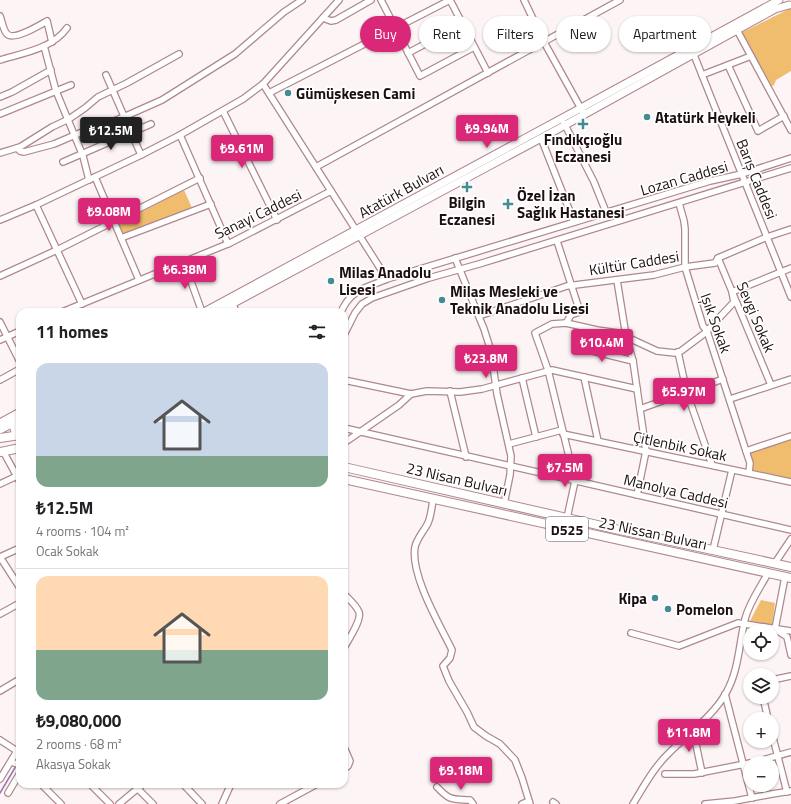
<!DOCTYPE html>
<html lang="en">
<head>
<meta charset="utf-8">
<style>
	:root { --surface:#fff; --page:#f6f6f6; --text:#202124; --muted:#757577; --line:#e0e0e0; --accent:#db2777 }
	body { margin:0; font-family:"Titillium Web",sans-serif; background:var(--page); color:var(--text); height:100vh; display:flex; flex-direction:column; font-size:15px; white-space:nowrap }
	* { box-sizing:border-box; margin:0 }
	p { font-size:13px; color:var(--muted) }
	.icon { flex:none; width:22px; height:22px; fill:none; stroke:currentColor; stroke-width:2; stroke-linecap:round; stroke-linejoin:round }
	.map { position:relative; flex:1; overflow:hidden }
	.panel { position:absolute; left:16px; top:308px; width:332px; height:480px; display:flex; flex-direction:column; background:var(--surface); border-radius:12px; box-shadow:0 1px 3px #0004 }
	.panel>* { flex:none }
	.guide { position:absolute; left:360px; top:16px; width:371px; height:36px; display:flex; gap:8px }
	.fabs { position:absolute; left:743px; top:624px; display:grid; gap:8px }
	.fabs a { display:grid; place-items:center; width:36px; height:36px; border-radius:50%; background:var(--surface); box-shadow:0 1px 3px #0004; font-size:20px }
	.price { position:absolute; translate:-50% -34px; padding:0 9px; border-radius:4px; background:var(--accent); color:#fff; font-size:13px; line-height:26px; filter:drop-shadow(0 1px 2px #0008) }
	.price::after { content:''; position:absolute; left:50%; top:24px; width:12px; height:9px; margin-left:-6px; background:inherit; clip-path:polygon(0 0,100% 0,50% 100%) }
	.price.current { background:#222; color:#fff }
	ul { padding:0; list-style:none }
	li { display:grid; align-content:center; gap:8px; height:212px; padding:0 20px }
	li+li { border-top:1px solid var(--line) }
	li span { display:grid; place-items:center; height:124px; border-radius:12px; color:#555 }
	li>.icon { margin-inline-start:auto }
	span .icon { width:72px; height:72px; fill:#fffc; stroke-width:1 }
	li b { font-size:17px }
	h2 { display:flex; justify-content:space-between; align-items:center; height:48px; padding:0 20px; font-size:17px }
	.tag { padding:0 14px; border-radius:18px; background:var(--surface); box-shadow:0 1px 3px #0004; font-size:14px; line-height:36px }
	.tag.current { background:var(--accent); color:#fff }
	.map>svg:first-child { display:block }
</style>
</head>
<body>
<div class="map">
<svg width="791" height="804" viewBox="0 0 791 804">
	<rect width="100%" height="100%" fill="#fdf4f5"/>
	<g fill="#f0bc6d">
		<path d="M791 8V71L776 80 774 85 770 87 741 33Z"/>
		<path d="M184 190 192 208 122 235 118 224Z"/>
		<path d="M791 439V479L753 470 749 453Z"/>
		<path d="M761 600 775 603 772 625 750 621Z"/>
	</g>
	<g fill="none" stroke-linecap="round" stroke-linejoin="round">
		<g stroke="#9877b4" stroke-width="1.5">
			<path d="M18 762 20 757"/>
			<path d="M0 793 16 766"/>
		</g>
		<defs>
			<g id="minor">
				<path d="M381 0 420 76 474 47"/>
				<path d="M450 0 488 73"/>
				<path d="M524 0 544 42 584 114"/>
				<path d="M0 16C2 21 3 30 7 34 14 41 40 25 47 21L52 42"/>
				<path d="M323 18 331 21 336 20 371 0"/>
				<path d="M737 30 791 130"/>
				<path d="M44 46 56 91 83 156 89 180"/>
				<path d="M692 50 791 297"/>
				<path d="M408 53 463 24"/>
				<path d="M0 60C23 53 52 49 67 28"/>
				<path d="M728 65 758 131 784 116"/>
				<path d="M106 75 141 155"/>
				<path d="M702 75 751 56"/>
				<path d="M263 84 387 279"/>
				<path d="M269 93 450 0"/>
				<path d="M0 97 12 92 51 70"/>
				<path d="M223 111 277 220"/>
				<path d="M0 114 71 85"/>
				<path d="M564 123 594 182 606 212"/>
				<path d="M180 135 228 244"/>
				<path d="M541 138 574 222"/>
				<path d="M17 148 20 151 24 152 54 144 94 127 110 123 162 100 235 54 284 12 302 0"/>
				<path d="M0 153 20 147 52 127 69 119 85 108 98 97 127 83 179 54"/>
				<path d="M63 162 151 124"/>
				<path d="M316 167 620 0"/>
				<path d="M95 177 139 280"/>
				<path d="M679 203 684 221 685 229V267L703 326 707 331 746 451 750 463 749 473"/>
				<path d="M36 205 82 304"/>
				<path d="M0 220 36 205 139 156 180 135 243 99 263 84 339 0"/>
				<path d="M121 238 211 204"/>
				<path d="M557 241 580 312 571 315 566 323"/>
				<path d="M455 258 484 329 491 351 497 394 511 456 510 475 504 504"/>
				<path d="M718 258 771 385"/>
				<path d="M184 262 202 312"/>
				<path d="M0 276 57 250 200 178"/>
				<path d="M617 280 626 336 633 361 646 451 637 495"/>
				<path d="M233 304 236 312"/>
				<path d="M62 312 230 243 331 191"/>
				<path d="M341 312C351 289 366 288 387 279L710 181 742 174 791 158"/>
				<path d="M479 316 567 286 654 275 685 267 715 263 718 258 767 237 791 229"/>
				<path d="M0 322 20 362"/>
				<path d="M344 335 355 313 362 304 372 298 429 278 479 264 791 168"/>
				<path d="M0 340 20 331"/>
				<path d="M576 347 633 361"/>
				<path d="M678 352 687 393 712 465"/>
				<path d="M584 377 598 441"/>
				<path d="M522 378 536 437"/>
				<path d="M0 380 20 369"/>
				<path d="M344 380 411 394 427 391 460 392 482 389 552 370 637 389"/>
				<path d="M450 391 466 457"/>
				<path d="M730 399 791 379"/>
				<path d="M640 409 723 379"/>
				<path d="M344 428 791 530"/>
				<path d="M563 434 791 482"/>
				<path d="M344 443 399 405 411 394"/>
				<path d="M509 444 562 430"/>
				<path d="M3 451 20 482"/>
				<path d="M746 451 791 436"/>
				<path d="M0 484 17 476"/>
				<path d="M433 499C432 507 431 516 428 523 424 531 417 538 415 547 410 575 440 625 452 650L450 658 443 666 449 681 467 712 474 727 486 736 500 744 515 760 522 778 530 804"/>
				<path d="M567 518 575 481 548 370 535 333 552 324 566 323 597 330 618 333 657 351 675 353 681 351 705 333 734 302 732 292 791 268"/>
				<path d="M713 550 732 470"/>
				<path d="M0 557 20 588"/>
				<path d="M0 557 20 548"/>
				<path d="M775 563 791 539"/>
				<path d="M785 577 775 629 787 637 791 655"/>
				<path d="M344 594C349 599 356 605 359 612 362 620 348 640 344 648"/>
				<path d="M0 614 20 603"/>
				<path d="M631 633 679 646 738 623 791 631"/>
				<path d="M772 680 791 676"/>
				<path d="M0 691 20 679"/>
				<path d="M725 694 752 798"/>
				<path d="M763 697 768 719"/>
				<path d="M693 730 702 773"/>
				<path d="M772 734 787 792"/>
				<path d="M0 740 17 751 0 779"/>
				<path d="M344 747 350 761 348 766 344 769"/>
				<path d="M11 762 20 765"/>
				<path d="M752 763 791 752"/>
				<path d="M665 774H694L750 763"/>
				<path d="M41 784 61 804"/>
				<path d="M90 784 110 804"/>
				<path d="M133 784 153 804"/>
				<path d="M183 784 202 804"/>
				<path d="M437 787C450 801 452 799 470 800L473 804"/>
				<path d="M8 793 20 773"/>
				<path d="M553 802 556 804"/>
				<path d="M119 804 143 784"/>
				<path d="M222 804 231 784"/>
				<path d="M280 804 317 784"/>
				<path d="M522 804 529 801"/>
				<path d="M633 804C644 786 654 767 670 752 689 733 713 716 726 693 739 670 739 644 745 619 749 603 760 588 768 573"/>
				<path d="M705 804 735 801 772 794 791 791"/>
			</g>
			<g id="major">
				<path d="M204 312 581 108 779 0"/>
				<path d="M217 312 558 129 775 9 789 5"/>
				<path d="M0 423 20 412"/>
				<path d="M0 430 19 420"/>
			</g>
			<g id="highway">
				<path d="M20 435 16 433 14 427 20 420"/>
				<path d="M0 438 20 435"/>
				<path d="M0 452 20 448"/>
				<path d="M344 467 615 529 791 567"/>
				<path d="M344 479 791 578"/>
			</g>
		</defs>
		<use href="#minor" stroke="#af888c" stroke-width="8"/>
		<use href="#major" stroke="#af888c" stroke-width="9"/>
		<use href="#highway" stroke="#af888c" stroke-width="10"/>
		<use href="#minor" stroke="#fff" stroke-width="5.5"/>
		<use href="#major" stroke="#fff" stroke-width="7"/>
		<use href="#highway" stroke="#fff" stroke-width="8"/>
	</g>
	<g fill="#448b94" stroke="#fff" stroke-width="1.5">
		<circle cx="288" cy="93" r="4"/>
		<circle cx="647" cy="117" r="4"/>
		<path d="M581 118h4v4h4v4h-4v4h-4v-4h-4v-4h4z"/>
		<path d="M465 181h4v4h4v4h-4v4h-4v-4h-4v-4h4z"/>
		<path d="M506 198h4v4h4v4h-4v4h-4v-4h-4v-4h4z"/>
		<circle cx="331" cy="281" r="4"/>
		<circle cx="442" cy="300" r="4"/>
		<circle cx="655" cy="598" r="4"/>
		<circle cx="668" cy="609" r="4"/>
	</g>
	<g text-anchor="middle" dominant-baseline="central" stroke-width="3.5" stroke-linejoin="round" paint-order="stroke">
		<rect fill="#fff" stroke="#615758" stroke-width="1" x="546" y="517" width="42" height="24" rx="3"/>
		<g font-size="14" font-weight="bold" fill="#1d0f11">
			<text x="567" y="529">D525</text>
		</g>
		<g font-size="15" font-weight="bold" fill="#1d0f11" stroke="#fff" text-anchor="start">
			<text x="296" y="93">Gümüşkesen Cami</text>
			<text x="655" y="117">Atatürk Heykeli</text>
			<text x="583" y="139" text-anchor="middle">Fındıkçıoğlu<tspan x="583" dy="17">Eczanesi</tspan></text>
			<text x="517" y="195">Özel İzan<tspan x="517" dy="17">Sağlık Hastanesi</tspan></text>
			<text x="467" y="202" text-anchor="middle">Bilgin<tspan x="467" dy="17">Eczanesi</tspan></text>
			<text x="339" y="272">Milas Anadolu<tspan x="339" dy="17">Lisesi</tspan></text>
			<text x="450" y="291">Milas Mesleki ve<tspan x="450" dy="17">Teknik Anadolu Lisesi</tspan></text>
			<text x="647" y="598" text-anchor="end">Kipa</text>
			<text x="676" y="609">Pomelon</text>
		</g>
		<g font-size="15" fill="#1d0f11" stroke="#fff">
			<text transform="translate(684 178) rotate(-16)">Lozan Caddesi</text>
			<text transform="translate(757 179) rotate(68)">Barış Caddesi</text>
			<text transform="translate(401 191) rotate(-29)">Atatürk Bulvarı</text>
			<text transform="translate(258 214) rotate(-26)">Sanayi Caddesi</text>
			<text transform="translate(634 263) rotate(-9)">Kültür Caddesi</text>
			<text transform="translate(756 317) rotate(67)">Sevgi Sokak</text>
			<text transform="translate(716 323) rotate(70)">Işık Sokak</text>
			<text transform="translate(680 446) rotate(12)">Çitlenbik Sokak</text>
			<text transform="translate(457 479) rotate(13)">23 Nisan Bulvarı</text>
			<text transform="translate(676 491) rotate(13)">Manolya Caddesi</text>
			<text transform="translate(653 533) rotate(12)">23 Nissan Bulvarı</text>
		</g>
	</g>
</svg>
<div class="fabs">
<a><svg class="icon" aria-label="locate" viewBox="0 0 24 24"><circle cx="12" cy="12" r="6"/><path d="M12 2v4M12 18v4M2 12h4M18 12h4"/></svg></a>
<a><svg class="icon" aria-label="layers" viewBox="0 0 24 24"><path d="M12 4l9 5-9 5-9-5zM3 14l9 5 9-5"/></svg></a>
<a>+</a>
<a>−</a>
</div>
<b class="price" style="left:487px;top:149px">₺9.94M</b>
<b class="price current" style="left:111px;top:151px">₺12.5M</b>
<b class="price" style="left:242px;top:169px">₺9.61M</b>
<b class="price" style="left:109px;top:232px">₺9.08M</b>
<b class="price" style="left:185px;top:290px">₺6.38M</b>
<b class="price" style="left:602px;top:363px">₺10.4M</b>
<b class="price" style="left:486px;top:379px">₺23.8M</b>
<b class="price" style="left:684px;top:412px">₺5.97M</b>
<b class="price" style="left:565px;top:488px">₺7.5M</b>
<b class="price" style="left:689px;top:753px">₺11.8M</b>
<b class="price" style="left:461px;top:791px">₺9.18M</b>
<div class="guide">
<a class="tag current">Buy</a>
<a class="tag">Rent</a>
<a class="tag">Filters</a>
<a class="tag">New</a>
<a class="tag">Apartment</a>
</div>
<section class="panel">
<h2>11 homes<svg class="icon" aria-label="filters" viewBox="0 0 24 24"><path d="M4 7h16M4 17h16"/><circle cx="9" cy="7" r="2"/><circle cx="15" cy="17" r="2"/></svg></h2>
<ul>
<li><span style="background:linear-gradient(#c9d6e8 75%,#7fa58c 0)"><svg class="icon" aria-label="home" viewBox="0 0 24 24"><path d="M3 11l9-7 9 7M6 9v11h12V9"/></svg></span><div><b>₺12.5M</b><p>4 rooms · 104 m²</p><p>Ocak Sokak</p></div></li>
<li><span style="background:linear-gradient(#ffd9b3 60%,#7fa58c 0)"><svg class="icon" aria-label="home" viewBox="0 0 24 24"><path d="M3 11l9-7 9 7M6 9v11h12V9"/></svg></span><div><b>₺9,080,000</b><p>2 rooms · 68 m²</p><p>Akasya Sokak</p></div></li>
</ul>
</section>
</div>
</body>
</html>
